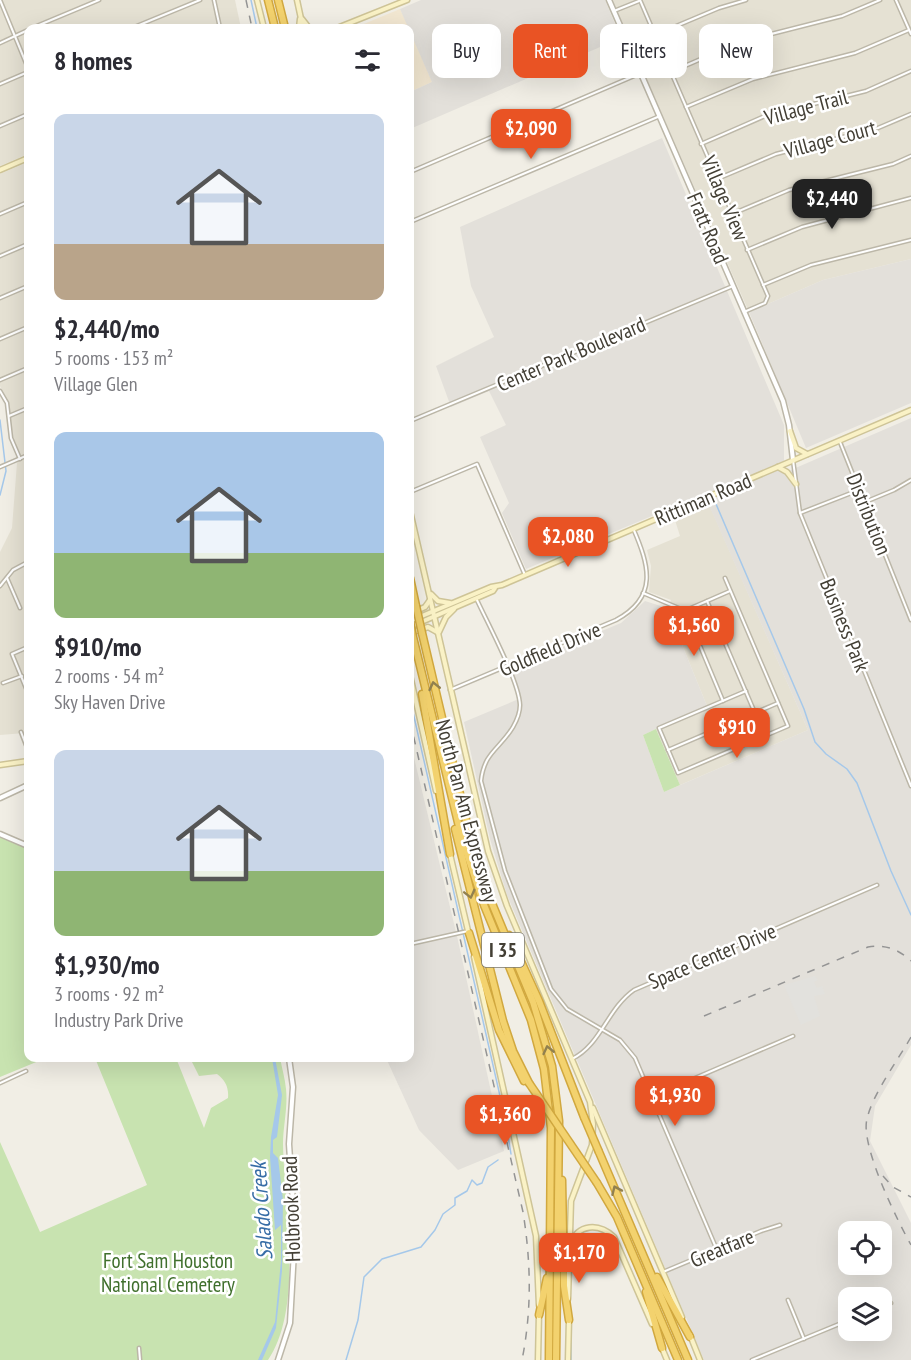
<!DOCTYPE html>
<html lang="en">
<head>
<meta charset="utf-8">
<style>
	:root { --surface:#fff; --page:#f2f2f3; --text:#2b2b33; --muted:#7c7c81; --accent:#e95324 }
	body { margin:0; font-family:"PT Sans Narrow",sans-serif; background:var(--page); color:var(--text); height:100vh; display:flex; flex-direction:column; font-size:22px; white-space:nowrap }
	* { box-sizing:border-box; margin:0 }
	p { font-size:20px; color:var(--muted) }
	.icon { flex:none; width:33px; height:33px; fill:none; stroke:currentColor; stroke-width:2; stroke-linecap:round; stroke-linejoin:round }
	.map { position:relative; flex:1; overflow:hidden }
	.details { position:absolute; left:24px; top:24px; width:390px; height:1038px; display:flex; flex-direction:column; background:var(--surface); border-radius:12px; box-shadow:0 6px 24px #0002 }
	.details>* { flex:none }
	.banner { position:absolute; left:432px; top:24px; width:388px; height:54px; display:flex; gap:12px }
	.tools { position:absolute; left:838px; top:1221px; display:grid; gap:12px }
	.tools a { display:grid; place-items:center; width:54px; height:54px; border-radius:12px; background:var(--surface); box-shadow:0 6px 24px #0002; font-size:30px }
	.price { position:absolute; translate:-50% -51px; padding:0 14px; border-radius:12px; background:var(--accent); color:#fff; font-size:20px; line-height:39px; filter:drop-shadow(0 2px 3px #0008) }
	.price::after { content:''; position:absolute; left:50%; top:36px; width:18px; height:14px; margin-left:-9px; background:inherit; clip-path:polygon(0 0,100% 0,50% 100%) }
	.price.current { background:#222; color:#fff }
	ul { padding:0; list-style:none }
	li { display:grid; align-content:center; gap:12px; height:318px; padding:0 30px }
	li span { display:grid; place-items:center; height:186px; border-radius:12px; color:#555 }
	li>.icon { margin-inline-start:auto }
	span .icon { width:108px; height:108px; fill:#fffc; stroke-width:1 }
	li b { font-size:26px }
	h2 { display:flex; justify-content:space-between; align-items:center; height:72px; padding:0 30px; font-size:26px }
	.tag { padding:0 21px; border-radius:12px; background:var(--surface); box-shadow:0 6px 24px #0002; font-size:21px; line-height:54px }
	.tag.current { background:var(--accent); color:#fff }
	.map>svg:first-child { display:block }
</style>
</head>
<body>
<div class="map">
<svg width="911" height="1360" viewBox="0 0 911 1360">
	<rect width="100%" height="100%" fill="#f1eee5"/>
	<g fill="#e5e1d3">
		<path d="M0 0H235L241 28H28V154L0 166Z"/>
		<path d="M612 0H911V259L823 280 749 312Z"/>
		<path d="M28 162V742L25 733 0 735V552L12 528 17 463 20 454 13 437 8 403 0 386V174Z"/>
		<path d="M708 502 808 730 680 785 656 729 707 706 667 608 671 600 649 592 651 566 647 550 680 536 674 517Z"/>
	</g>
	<g fill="#f2e7d1">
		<path d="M400 9 409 28H354Z"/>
		<path d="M410 30 432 82 410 92Z"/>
	</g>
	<g fill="#e3e0da" fill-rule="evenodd">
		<path d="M421 0H605L621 38 410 129V92L432 82 400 9Z"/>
		<path d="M662 138 784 425V473L911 418V1045L875 1106 870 1141 911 1223V1360H704L507 895 490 839 464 722 521 698 510 669 621 623 645 601 667 608 707 706 643 735 664 792 808 730 704 494 526 569 502 513 509 503 480 437 506 425 489 391 451 407 436 366 494 337 471 286 460 227ZM849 1232H882V1264H849ZM849 1298H882V1330H849Z"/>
		<path d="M911 259V403L806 448 749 312 823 280Z"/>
		<path d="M410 741 457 936 504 1151 458 1170 419 1130 386 1058H410Z"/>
	</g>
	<g fill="#c8e3b0">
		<path d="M656 729 680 785 664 792 643 735Z"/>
		<path d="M0 836 28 848V1058H46L0 1077Z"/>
		<path d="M95 1058H176L204 1128 211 1108 228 1098C229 1087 225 1080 217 1074L199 1076 190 1058H280C282 1068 285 1079 286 1089 288 1108 283 1126 283 1144 284 1205 304 1307 268 1360H0V1142L40 1232 147 1185Z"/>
	</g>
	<path fill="#e2e1dd" d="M815 976 818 980 814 982 817 988 822 986 825 994 814 996 820 1016 801 1025 784 985Z"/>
	<path fill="#a5c8ea" d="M272 1058H275L282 1095 277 1137 273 1140V1153L278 1158 283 1200 282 1271 276 1328 262 1360H258L275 1322 281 1261V1225L275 1230 270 1157 271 1137 278 1095Z"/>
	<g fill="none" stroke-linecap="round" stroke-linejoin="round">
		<g stroke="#a5c8ea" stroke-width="1.5">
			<path d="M251 0 257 28"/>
			<path d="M312 27 314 26"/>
			<path d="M0 420 6 471 0 495"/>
			<path d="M716 504 804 709 815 742 826 754 847 769 857 783 891 871 911 915"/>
			<path d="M410 699 505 1118 511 1154"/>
			<path d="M346 1360 358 1320 364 1277 382 1259 421 1247 435 1230 443 1214 455 1205V1198L467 1191 472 1180 477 1185 482 1183 488 1167 498 1160"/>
			<path d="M571 1360V1324"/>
		</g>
		<defs>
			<g id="minor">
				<path d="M0 0 28 68"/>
				<path d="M214 0 220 28"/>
				<path d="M640 0 655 35 719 8 746 0"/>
				<path d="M896 0 911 34"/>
				<path d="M614 11 639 1"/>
				<path d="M32 28 99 0"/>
				<path d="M132 28 200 0"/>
				<path d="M0 43 28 30"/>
				<path d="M0 84 28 72"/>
				<path d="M686 107 753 79 855 53 909 30"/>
				<path d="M0 126 28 114"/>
				<path d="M701 144 765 116 866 91 911 71"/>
				<path d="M410 172 641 73"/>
				<path d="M717 179 776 154 878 128 911 114"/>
				<path d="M0 214 28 202"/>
				<path d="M732 214 789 190 893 164 911 156"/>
				<path d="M410 222 660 116"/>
				<path d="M747 250 802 227 911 198"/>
				<path d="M0 256 28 244"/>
				<path d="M410 271V270"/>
				<path d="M763 285 811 265 911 240"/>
				<path d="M0 298 28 286"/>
				<path d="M744 312 765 303 768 296 671 72 740 42 842 16 880 0"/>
				<path d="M0 339 28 327"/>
				<path d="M0 380 28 368"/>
				<path d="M0 391 7 403 11 438 20 459"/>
				<path d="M9 416 28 408"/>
				<path d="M410 421 733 286"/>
				<path d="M840 442 911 620"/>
				<path d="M793 460 800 513 911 786"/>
				<path d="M0 467 28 455"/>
				<path d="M410 492 477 464 525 575"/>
				<path d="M865 502 894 490 911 480"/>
				<path d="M800 513 859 490"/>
				<path d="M7 578 20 608"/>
				<path d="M725 578 788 726 678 773 659 728 746 691"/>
				<path d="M0 586 13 570 28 562"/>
				<path d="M643 593 688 612"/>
				<path d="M476 598C487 622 519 681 520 705 520 713 517 720 513 727 500 749 484 752 481 781L505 871 551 989 567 1009 620 1040 635 1058 717 1250"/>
				<path d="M707 601 755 713"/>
				<path d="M688 612V617L723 701"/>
				<path d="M688 612 691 608 730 591"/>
				<path d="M694 632 716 623"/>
				<path d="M28 647 12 654 28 693"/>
				<path d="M3 683 22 676"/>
				<path d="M450 690 616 620C659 597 649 565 633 528"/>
				<path d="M21 732 28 750"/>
				<path d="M668 750 778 703"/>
				<path d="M410 944 468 931"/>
				<path d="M572 1059C601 1045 607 1009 634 990L877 885"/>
				<path d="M0 1083 26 1071"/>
				<path d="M651 1097 793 1036"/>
				<path d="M663 1272 761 1231 780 1225"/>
				<path d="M788 1300 804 1339"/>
				<path d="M882 1306 891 1303"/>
				<path d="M139 1348 140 1360"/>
				<path d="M752 1360 849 1320"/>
			</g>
			<g id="tertiary">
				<path d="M609 0 783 401 789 425 793 460"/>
				<path d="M0 798 28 785"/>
				<path d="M0 834 28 846"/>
				<path d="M278 1360 290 1323 295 1233 289 1144 293 1087 289 1058"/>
			</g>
			<g id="secondary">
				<path d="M257 0 264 28"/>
				<path d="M297 0 303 28"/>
				<path d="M302 19 309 28"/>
				<path d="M299 28 300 19"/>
				<path d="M337 28 407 0"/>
				<path d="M0 170 28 158"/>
				<path d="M790 431 796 448 807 454"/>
				<path d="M778 467 787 472 796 484"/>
				<path d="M410 511 488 851 507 906 590 1102 593 1124 592 1145 571 1201 568 1299"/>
				<path d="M431 594 438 601 450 603"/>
				<path d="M410 614 425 607 430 600"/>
				<path d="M410 621 491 587 502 585 911 410"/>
				<path d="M412 626 493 591 495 588"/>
				<path d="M439 632 446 617 454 609"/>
				<path d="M411 633 428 627 437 632"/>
				<path d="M410 675 436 791"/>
				<path d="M0 765 28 761"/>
				<path d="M450 854 469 935"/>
				<path d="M474 957 536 1236 539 1305"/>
				<path d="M593 1108 682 1317"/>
				<path d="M570 1245C578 1223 599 1223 614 1237L652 1324"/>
				<path d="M690 1335 700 1360"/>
				<path d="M662 1348 667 1360"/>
				<path d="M538 1360 539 1313"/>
				<path d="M568 1360 569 1319"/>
			</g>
			<g id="motorway">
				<path d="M268 0 275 28"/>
				<path d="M278 0 285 28"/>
				<path d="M410 578 416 606"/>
				<path d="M422 633 468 828 486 889 533 1002 552 1066 559 1121 556 1360"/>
				<path d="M413 637 462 839 484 905 531 1020 544 1069 551 1128 549 1360"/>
				<path d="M422 694 450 854"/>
				<path d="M455 829 503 1021 513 1051 529 1083"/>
				<path d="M469 933 499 1030 524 1081"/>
				<path d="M509 935 539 1001 584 1117"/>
				<path d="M599 1152 688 1360"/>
				<path d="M562 1180 564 1286 569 1320"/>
				<path d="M597 1183 617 1217 678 1360"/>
				<path d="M657 1277 690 1337"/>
				<path d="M646 1292 662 1348"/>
				<path d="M539 1315 547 1278"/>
			</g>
		</defs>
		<use href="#minor" stroke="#bcb7a8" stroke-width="5"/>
		<use href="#tertiary" stroke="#bcb7a8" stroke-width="7"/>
		<use href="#secondary" stroke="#cec497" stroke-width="7"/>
		<use href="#motorway" stroke="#d1a83f" stroke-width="9"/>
		<use href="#minor" stroke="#fff" stroke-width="2"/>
		<use href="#tertiary" stroke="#fff" stroke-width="4"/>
		<use href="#secondary" stroke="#faf2c6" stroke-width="4"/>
		<use href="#motorway" stroke="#f3d26e" stroke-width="6"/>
		<g stroke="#949494" stroke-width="1.5" stroke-dasharray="8 8" stroke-linecap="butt">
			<path d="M246 0 252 28"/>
			<path d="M410 721 523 1212C531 1262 532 1310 522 1360"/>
			<path d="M704 1016 868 947C885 944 898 949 911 961"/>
			<path d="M911 1037C898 1060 872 1095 867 1119 860 1145 897 1220 911 1245"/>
			<path d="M883 1176 893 1187 911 1197"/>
		</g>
		<defs>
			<g id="motorway-bridge">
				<path d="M416 606 422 633"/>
				<path d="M410 622 413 637"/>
				<path d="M529 1083 597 1183"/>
				<path d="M584 1117 599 1152"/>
			</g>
		</defs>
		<use href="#motorway-bridge" stroke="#d1a83f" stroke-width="9" stroke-linecap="butt"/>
		<use href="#motorway-bridge" stroke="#f3d26e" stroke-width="6"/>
	</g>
	<defs><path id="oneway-chevron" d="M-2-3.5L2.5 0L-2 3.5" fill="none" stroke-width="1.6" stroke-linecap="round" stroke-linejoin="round" transform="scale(1.5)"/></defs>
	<g stroke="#92814f">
		<use href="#oneway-chevron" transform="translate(434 686) rotate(-103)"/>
		<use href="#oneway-chevron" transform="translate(470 894) rotate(76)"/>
		<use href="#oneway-chevron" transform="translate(548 1050) rotate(-103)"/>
		<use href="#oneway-chevron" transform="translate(616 1190) rotate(-114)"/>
	</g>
	<g text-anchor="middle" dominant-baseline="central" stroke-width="5" stroke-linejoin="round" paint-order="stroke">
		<rect fill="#fff" stroke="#7b7972" stroke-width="1.5" x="482" y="933" width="42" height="34" rx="4.5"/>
		<g font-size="20" font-weight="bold" fill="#433f35">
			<text x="503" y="950">I 35</text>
		</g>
		<g font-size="21" fill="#433f35" stroke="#fff">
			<text transform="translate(806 107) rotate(-15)">Village Trail</text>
			<text transform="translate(830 139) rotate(-15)">Village Court</text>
			<text transform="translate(725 198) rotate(67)">Village View</text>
			<text transform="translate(708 228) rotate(67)">Fratt Road</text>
			<text transform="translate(571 354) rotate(-23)">Center Park Boulevard</text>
			<text transform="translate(703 499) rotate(-23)">Rittiman Road</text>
			<text transform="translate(869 514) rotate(68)">Distribution</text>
			<text transform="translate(845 625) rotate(68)">Business Park</text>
			<text transform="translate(550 649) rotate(-23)">Goldfield Drive</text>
			<text transform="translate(467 811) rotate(75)">North Pan Am Expressway</text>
			<text transform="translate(712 956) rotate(-23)">Space Center Drive</text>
			<text transform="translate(291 1209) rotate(-92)">Holbrook Road</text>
			<text transform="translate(722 1248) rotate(-23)">Greatfare</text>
		</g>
		<g font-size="21" fill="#40702d" stroke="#fff">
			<text x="168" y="1260">Fort Sam Houston<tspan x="168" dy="24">National Cemetery</tspan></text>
		</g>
		<g font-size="22" font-style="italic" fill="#376da6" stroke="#fff">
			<text transform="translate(261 1211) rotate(-94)">Salado Creek</text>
		</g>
	</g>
</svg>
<div class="tools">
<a><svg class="icon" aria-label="locate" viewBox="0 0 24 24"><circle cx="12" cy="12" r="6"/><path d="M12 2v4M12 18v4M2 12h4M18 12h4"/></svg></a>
<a><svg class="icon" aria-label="layers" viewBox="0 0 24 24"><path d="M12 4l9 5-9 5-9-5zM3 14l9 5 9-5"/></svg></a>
</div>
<b class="price" style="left:531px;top:160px">$2,090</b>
<b class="price current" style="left:832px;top:230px">$2,440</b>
<b class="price" style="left:568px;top:568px">$2,080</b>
<b class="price" style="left:694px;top:657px">$1,560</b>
<b class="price" style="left:737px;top:759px">$910</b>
<b class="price" style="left:675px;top:1127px">$1,930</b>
<b class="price" style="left:505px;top:1146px">$1,360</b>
<b class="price" style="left:579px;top:1284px">$1,170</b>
<div class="banner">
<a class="tag">Buy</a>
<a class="tag current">Rent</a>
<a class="tag">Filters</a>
<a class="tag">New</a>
</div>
<section class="details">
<h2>8 homes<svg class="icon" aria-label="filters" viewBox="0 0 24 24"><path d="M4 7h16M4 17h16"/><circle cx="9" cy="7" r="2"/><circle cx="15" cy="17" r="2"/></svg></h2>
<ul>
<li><span style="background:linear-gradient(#c9d6e8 70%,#b9a48a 0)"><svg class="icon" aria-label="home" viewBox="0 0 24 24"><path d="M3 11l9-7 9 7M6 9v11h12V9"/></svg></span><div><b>$2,440/mo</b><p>5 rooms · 153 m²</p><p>Village Glen</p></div></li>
<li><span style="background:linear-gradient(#a9c7e8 65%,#8fb573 0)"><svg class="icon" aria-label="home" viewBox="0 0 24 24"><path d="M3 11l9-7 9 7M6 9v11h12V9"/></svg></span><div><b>$910/mo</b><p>2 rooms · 54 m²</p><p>Sky Haven Drive</p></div></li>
<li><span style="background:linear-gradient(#c9d6e8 65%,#8fb573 0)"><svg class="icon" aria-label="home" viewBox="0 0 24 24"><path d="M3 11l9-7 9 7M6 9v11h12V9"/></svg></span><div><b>$1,930/mo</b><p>3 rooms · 92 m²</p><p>Industry Park Drive</p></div></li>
</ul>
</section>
</div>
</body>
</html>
